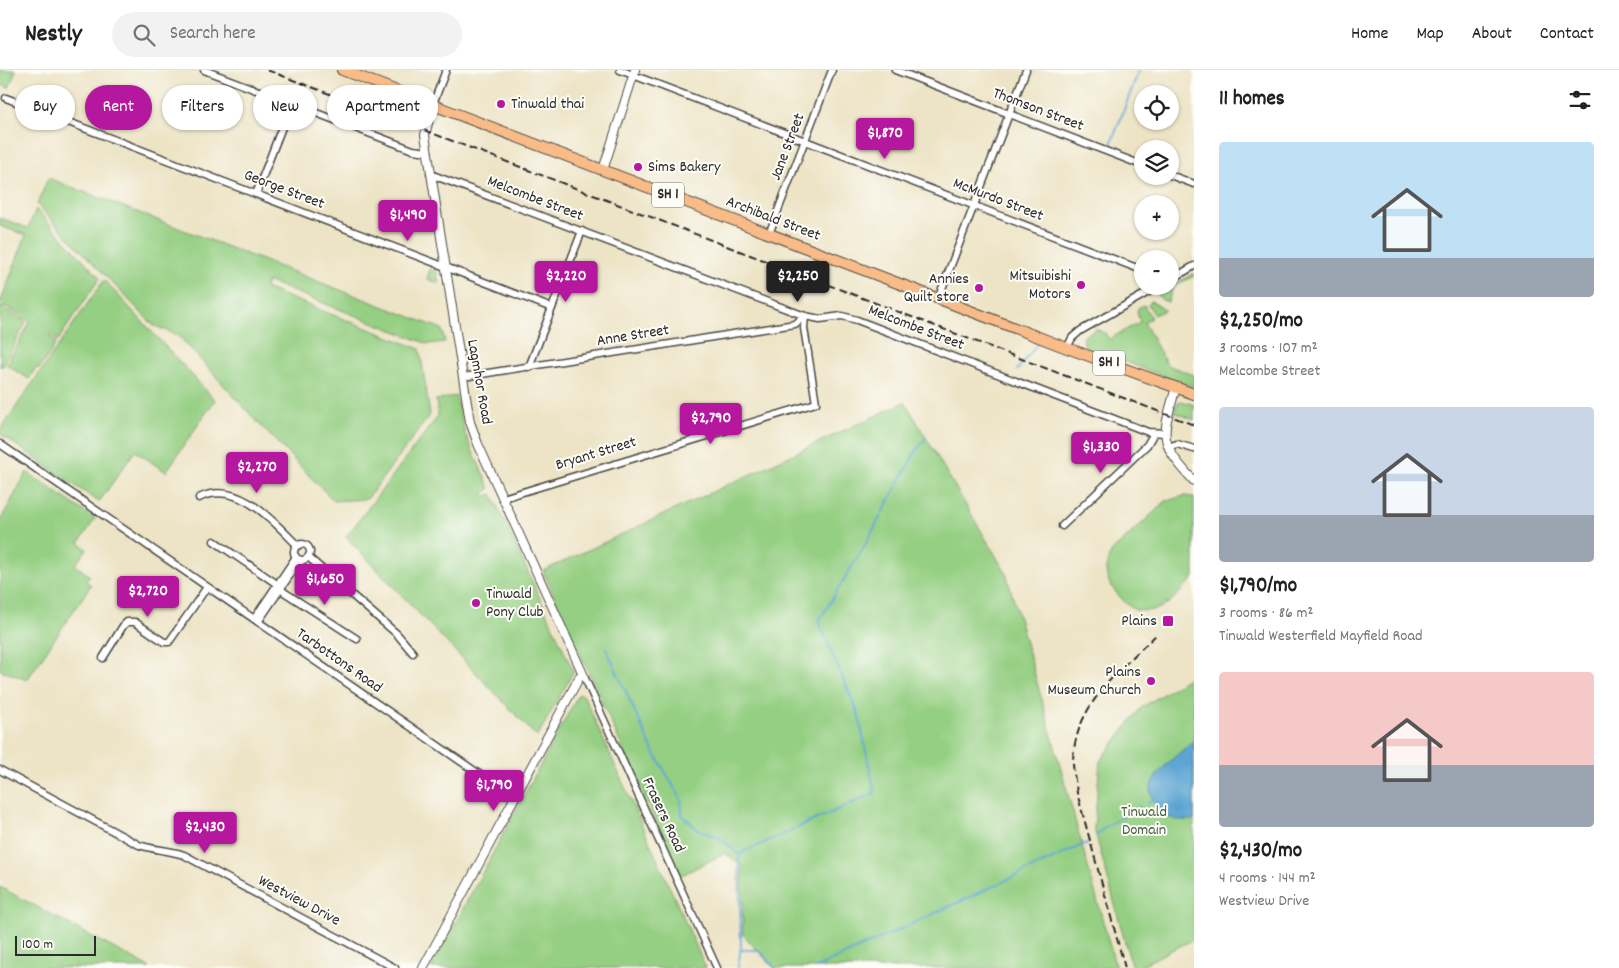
<!DOCTYPE html>
<html lang="en">
<head>
<meta charset="utf-8">
<style>
	:root { --surface:#fff; --page:#f2f2f2; --text:#202124; --muted:#757577; --line:#e0e0e0; --accent:#b5179e }
	body { margin:0; font-family:Dekko,sans-serif; background:var(--page); color:var(--text); height:100vh; display:flex; flex-direction:column; font-size:19px; white-space:nowrap }
	* { box-sizing:border-box; margin:0 }
	p { font-size:16px; color:var(--muted) }
	.icon { flex:none; width:28px; height:28px; fill:none; stroke:currentColor; stroke-width:2; stroke-linecap:round; stroke-linejoin:round }
	.map { position:relative; flex:1; overflow:hidden }
	.details { display:flex; flex-direction:column; background:var(--surface); width:425px }
	.details>* { flex:none }
	.hud { position:absolute; left:15px; top:15px; width:475px; height:45px; display:flex; gap:10px }
	.controls { position:absolute; left:1134px; top:15px; display:grid; gap:10px }
	.controls a { display:grid; place-items:center; width:45px; height:45px; border-radius:50%; background:var(--surface); box-shadow:0 1px 4px #0004; font-size:25px }
	.scale { position:absolute; left:15px; bottom:12px; width:81px; box-sizing:border-box; padding-left:5px; border:2px solid #2b2b2b; border-top:0; font-size:14px; line-height:18px; white-space:nowrap; color:#2b2b2b; -webkit-text-stroke:4px #fdfcf7; paint-order:stroke }
	.price { position:absolute; translate:-50% -42px; padding:0 11px; border-radius:5px; background:var(--accent); color:#fff; font-size:16px; line-height:32px; filter:drop-shadow(0 1px 2px #0008) }
	.price::after { content:''; position:absolute; left:50%; top:30px; width:15px; height:11px; margin-left:-8px; background:inherit; clip-path:polygon(0 0,100% 0,50% 100%) }
	.price.active { background:#222; color:#fff }
	ul { padding:0; list-style:none }
	li { display:grid; align-content:center; gap:10px; height:265px; padding:0 25px }
	li span { display:grid; place-items:center; height:155px; border-radius:5px; color:#555 }
	li>.icon { margin-inline-start:auto }
	span .icon { width:90px; height:90px; fill:#fffc; stroke-width:1 }
	li b { font-size:21px }
	h2 { display:flex; justify-content:space-between; align-items:center; height:60px; padding:0 25px; font-size:21px }
	.pill { padding:0 18px; border-radius:22px; background:var(--surface); box-shadow:0 1px 4px #0004; font-size:18px; line-height:45px }
	.pill.active { background:var(--accent); color:#fff }
	header { display:flex; align-items:center; gap:30px; box-sizing:border-box; height:70px; padding:0 25px; background:var(--surface); border-bottom:1px solid var(--line) }
	header strong { font-size:24px }
	nav { display:flex; gap:28px; margin-inline-start:auto; font-size:18px }
	.search { width:350px; height:45px; background:var(--page); display:flex; align-items:center; gap:12px; box-sizing:border-box; padding:0 18px; border-radius:28px; color:var(--muted); font-size:19px }
	main { display:flex; flex:1; min-height:0 }
	.map>svg:first-child { display:block }
</style>
</head>
<body>
<header>
<strong>Nestly</strong>
<div class="search"><svg class="icon" aria-label="search" viewBox="0 0 24 24"><circle cx="10" cy="10" r="6"/><path d="M15 15l6 6"/></svg>Search here</div>
<nav><a>Home</a><a>Map</a><a>About</a><a>Contact</a></nav>
</header>
<main>
<div class="map">
<svg width="1194" height="898" viewBox="0 0 1194 898">
	<rect width="100%" height="100%" fill="#fdfcf7"/>
	<filter id="ink" filterUnits="userSpaceOnUse"><feTurbulence type="fractalNoise" baseFrequency=".02" numOctaves="2"/><feDisplacementMap in="SourceGraphic" scale="10" xChannelSelector="R" yChannelSelector="G"/><feConvolveMatrix kernelMatrix="1 2 1 2 8 2 1 2 1" color-interpolation-filters="sRGB"/></filter>
	<filter id="wash" filterUnits="userSpaceOnUse"><feTurbulence type="fractalNoise" baseFrequency=".0096" numOctaves="4" result="noise"/><feDisplacementMap in="SourceGraphic" scale="20" xChannelSelector="R" yChannelSelector="G"/><feGaussianBlur stdDeviation="1.12" result="paint"/><feColorMatrix in="noise" values="0 0 0 0 0 0 0 0 0 0 0 0 0 0 0 0 0 1.4 0 .05"/><feComposite in="paint" operator="in"/></filter>
	<g filter="url(#wash)">
		<rect width="100%" height="100%" fill="#ede4c6"/>
		<g fill="#95cf83" stroke="#607d57">
			<path d="M0 0H16L9 18 0 14Z"/>
			<path d="M48 108 442 259 445 272 428 274 267 211 265 218 420 279 430 345 367 429 334 431 261 356 179 266 153 255 37 135Z"/>
			<path d="M36 139 100 208 58 270 51 265 49 266 57 272 39 299 36 298 29 309 7 295 30 252 0 233 26 165 0 156V148L28 158Z"/>
			<path d="M430 199 437 202 439 214 427 209Z"/>
			<path d="M1194 203V206L1173 217 1168 232 1162 230 1157 225Z"/>
			<path d="M104 210 215 330 166 402 135 381 99 432 0 364V360Z"/>
			<path d="M1151 231 1165 240 1154 245 1148 234Z"/>
			<path d="M1144 235 1151 248 1144 252 1167 295 1194 305V317L1087 278 1084 274V266L1096 259 1105 263 1109 269 1140 252 1137 243 1138 238Z"/>
			<path d="M0 236 26 252 4 295 0 297Z"/>
			<path d="M456 326 465 364 490 419 483 424 485 426 492 424 573 600V603L537 667 346 467 438 346 436 330Z"/>
			<path d="M1182 331 1194 335V350L1174 342 1177 334Z"/>
			<path d="M905 332 1006 503 1030 587 1116 898H774L743 865 742 795 725 783 680 806 543 501Z"/>
			<path d="M27 402 95 449 79 473 87 479 75 495 90 506 86 511 91 515 27 610 0 600V451Z"/>
			<path d="M1184 426 1194 427V508C1174 527 1165 545 1135 540 1129 537 1125 532 1120 527 1106 511 1101 501 1112 481L1166 431Z"/>
			<path d="M1194 604V869L1136 898H1132L1094 758 1100 691 1141 638Z"/>
			<path d="M581 624 584 626 706 898H431L578 625Z"/>
			<path d="M0 817 150 898H0Z"/>
		</g>
		<path fill="#5ca5d3" stroke="#44687f" d="M1194 671V750C1186 750 1178 751 1170 748 1158 744 1147 725 1152 713 1156 702 1184 678 1194 671Z"/>
		<g fill="none" stroke-linecap="round" stroke-linejoin="round">
			<g stroke="#5ca5d3" stroke-width="2">
				<path d="M1111 74 1139 0"/>
				<path d="M1017 300 1038 273"/>
				<path d="M606 578 652 679 681 729 682 745 697 759 720 768 739 784"/>
				<path d="M1148 732 1153 730"/>
				<path d="M1096 766 1104 758 1140 736"/>
				<path d="M741 880H759L775 898"/>
				<path d="M738 898 741 876 739 784 875 723 858 643 821 558 820 549 865 475 916 381 926 368"/>
				<path d="M816 898 1089 772"/>
			</g>
		</g>
	</g>
	<g filter="url(#ink)">
		<g fill="none" stroke-linecap="round" stroke-linejoin="round">
			<defs>
				<g id="minor">
					<path d="M204 0 413 80 428 82"/>
					<path d="M620 0 1142 200"/>
					<path d="M895 0 1142 95"/>
					<path d="M6 28 552 238"/>
					<path d="M433 34 446 0"/>
					<path d="M430 104 805 246 820 249 842 246 857 250 1148 362 1165 363"/>
					<path d="M1170 105 1194 114"/>
					<path d="M256 124 291 34"/>
					<path d="M769 164 832 0"/>
					<path d="M1170 210 1194 196"/>
					<path d="M938 229 1026 0"/>
					<path d="M1067 278 1072 268 1080 261 1159 216"/>
					<path d="M529 297 582 161"/>
					<path d="M463 307 795 254 805 246"/>
					<path d="M0 374 514 728"/>
					<path d="M1168 377 1177 374 1194 379"/>
					<path d="M199 428C238 409 274 452 298 476"/>
					<path d="M503 428 816 333 804 258 805 246"/>
					<path d="M1062 456 1147 375 1154 363"/>
					<path d="M214 471 274 512 284 522 357 569"/>
					<circle cx="302" cy="482" r="8"/>
					<path d="M308 487 397 564 413 583"/>
					<path d="M254 549 296 487"/>
					<path d="M258 552 296 496 303 490"/>
					<path d="M103 588 123 556 127 552H135L164 572H169L207 517"/>
					<path d="M583 604 717 898"/>
					<path d="M0 700 139 775C154 780 169 780 184 785L395 898"/>
				</g>
				<g id="tertiary">
					<path d="M603 100 635 0"/>
					<path d="M1176 317C1162 367 1157 371 1194 411"/>
					<path d="M423 898 580 606 583 604 478 374 470 352 425 65 433 34"/>
				</g>
				<path id="trunk" d="M342 0 1067 278 1194 324"/>
			</defs>
			<use href="#minor" stroke="#484742" stroke-width="9"/>
			<use href="#tertiary" stroke="#484742" stroke-width="10"/>
			<use href="#trunk" stroke="#484742" stroke-width="12"/>
			<use href="#minor" stroke="#fff" stroke-width="6"/>
			<use href="#tertiary" stroke="#fff" stroke-width="8"/>
			<use href="#trunk" stroke="#f9bc89" stroke-width="10"/>
			<g stroke="#2b2b2b" stroke-width="2" stroke-dasharray="8 4" stroke-linecap="butt">
				<path d="M267 0 1194 355"/>
				<path d="M1125 898 1077 723C1076 713 1073 702 1073 692 1074 635 1121 599 1158 563"/>
			</g>
		</g>
	</g>
	<g fill="#b5179e" stroke="#fdfcf7" stroke-width="2">
		<circle cx="501" cy="34" r="5"/>
		<circle cx="638" cy="97" r="5"/>
		<circle cx="1081" cy="215" r="5"/>
		<circle cx="979" cy="218" r="5"/>
		<circle cx="476" cy="533" r="5"/>
		<rect x="1162" y="545" width="12" height="12" rx="2.5"/>
		<circle cx="1151" cy="611" r="5"/>
	</g>
	<g text-anchor="middle" dominant-baseline="central" stroke-width="4" stroke-linejoin="round" paint-order="stroke">
		<g fill="#fdfcf7" stroke="#6a6a68" stroke-width="1">
			<rect x="652" y="112.5" width="32" height="25" rx="4"/>
			<rect x="1093" y="280.5" width="32" height="25" rx="4"/>
		</g>
		<g font-size="15" font-weight="bold" fill="#2b2b2b">
			<text x="668" y="125">SH 1</text>
			<text x="1109" y="293">SH 1</text>
		</g>
		<g font-size="16" fill="#2b2b2b" stroke="#fdfcf7" text-anchor="end">
			<text x="511" y="34" text-anchor="start">Tinwald thai</text>
			<text x="648" y="97" text-anchor="start">Sims Bakery</text>
			<text x="1071" y="206">Mitsuibishi<tspan x="1071" dy="18">Motors</tspan></text>
			<text x="969" y="209">Annies<tspan x="969" dy="18">Quilt store</tspan></text>
			<text x="486" y="524" text-anchor="start">Tinwald<tspan x="486" dy="18">Pony Club</tspan></text>
			<text x="1157" y="551">Plains</text>
			<text x="1141" y="602">Plains<tspan x="1141" dy="18">Museum Church</tspan></text>
		</g>
		<g font-size="16" fill="#2b2b2b" stroke="#fdfcf7">
			<text transform="translate(1038 40) rotate(21)">Thomson Street</text>
			<text transform="translate(788 77) rotate(-69)">Jane Street</text>
			<text transform="translate(284 120) rotate(21)">George Street</text>
			<text transform="translate(535 129) rotate(21)">Melcombe Street</text>
			<text transform="translate(998 130) rotate(21)">McMurdo Street</text>
			<text transform="translate(773 149) rotate(21)">Archibald Street</text>
			<text transform="translate(916 258) rotate(21)">Melcombe Street</text>
			<text transform="translate(633 266) rotate(-9)">Anne Street</text>
			<text transform="translate(479 312) rotate(80)">Lagmhor Road</text>
			<text transform="translate(596 384) rotate(-17)">Bryant Street</text>
			<text transform="translate(339 591) rotate(35)">Tarbottons Road</text>
			<text transform="translate(663 745) rotate(65)">Frasers Road</text>
			<text transform="translate(299 831) rotate(28)">Westview Drive</text>
		</g>
		<g font-size="16" fill="#4b5c45" stroke="#fdfcf7">
			<text x="1144" y="742">Tinwald<tspan x="1144" dy="18">Domain</tspan></text>
		</g>
	</g>
</svg>
<div class="controls">
<a><svg class="icon" aria-label="locate" viewBox="0 0 24 24"><circle cx="12" cy="12" r="6"/><path d="M12 2v4M12 18v4M2 12h4M18 12h4"/></svg></a>
<a><svg class="icon" aria-label="layers" viewBox="0 0 24 24"><path d="M12 4l9 5-9 5-9-5zM3 14l9 5 9-5"/></svg></a>
<a>+</a>
<a>−</a>
</div>
<div class="scale">100 m</div>
<b class="price" style="left:885px;top:90px">$1,870</b>
<b class="price" style="left:408px;top:172px">$1,490</b>
<b class="price" style="left:566px;top:233px">$2,220</b>
<b class="price active" style="left:798px;top:233px">$2,250</b>
<b class="price" style="left:711px;top:375px">$2,790</b>
<b class="price" style="left:1101px;top:404px">$1,330</b>
<b class="price" style="left:257px;top:424px">$2,270</b>
<b class="price" style="left:325px;top:536px">$1,650</b>
<b class="price" style="left:148px;top:548px">$2,720</b>
<b class="price" style="left:494px;top:742px">$1,790</b>
<b class="price" style="left:205px;top:784px">$2,430</b>
<div class="hud">
<a class="pill">Buy</a>
<a class="pill active">Rent</a>
<a class="pill">Filters</a>
<a class="pill">New</a>
<a class="pill">Apartment</a>
</div>
</div>
<section class="details">
<h2>11 homes<svg class="icon" aria-label="filters" viewBox="0 0 24 24"><path d="M4 7h16M4 17h16"/><circle cx="9" cy="7" r="2"/><circle cx="15" cy="17" r="2"/></svg></h2>
<ul>
<li><span style="background:linear-gradient(#bfe0f5 75%,#9aa5b1 0)"><svg class="icon" aria-label="home" viewBox="0 0 24 24"><path d="M3 11l9-7 9 7M6 9v11h12V9"/></svg></span><div><b>$2,250/mo</b><p>3 rooms · 107 m²</p><p>Melcombe Street</p></div></li>
<li><span style="background:linear-gradient(#c9d6e8 70%,#9aa5b1 0)"><svg class="icon" aria-label="home" viewBox="0 0 24 24"><path d="M3 11l9-7 9 7M6 9v11h12V9"/></svg></span><div><b>$1,790/mo</b><p>3 rooms · 86 m²</p><p>Tinwald Westerfield Mayfield Road</p></div></li>
<li><span style="background:linear-gradient(#f6c9c9 60%,#9aa5b1 0)"><svg class="icon" aria-label="home" viewBox="0 0 24 24"><path d="M3 11l9-7 9 7M6 9v11h12V9"/></svg></span><div><b>$2,430/mo</b><p>4 rooms · 144 m²</p><p>Westview Drive</p></div></li>
</ul>
</section>
</main>
</body>
</html>
